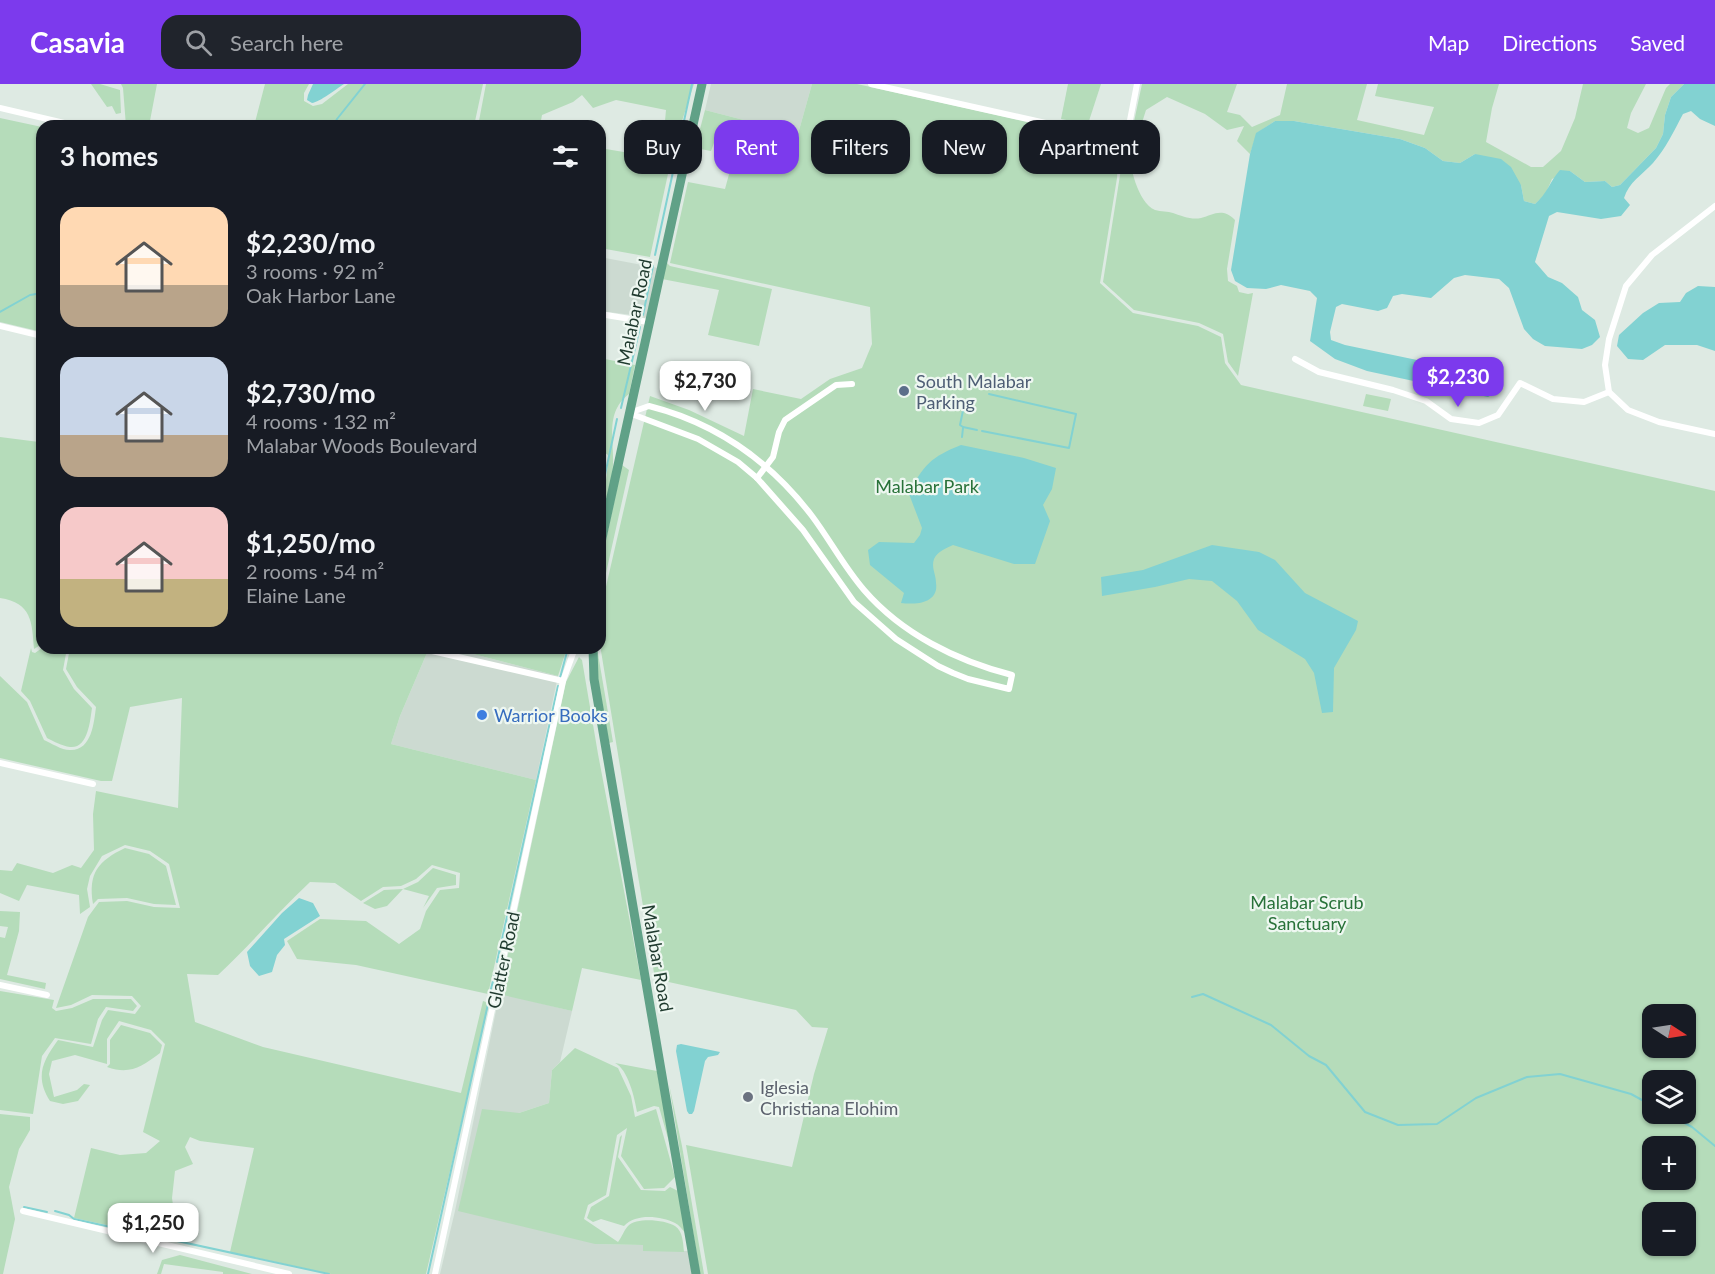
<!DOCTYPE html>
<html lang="en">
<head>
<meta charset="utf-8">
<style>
	:root { --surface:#171b24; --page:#20242c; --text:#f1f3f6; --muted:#9ea1a6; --accent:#7c3aed }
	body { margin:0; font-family:Lato,sans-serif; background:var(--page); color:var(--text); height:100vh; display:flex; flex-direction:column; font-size:22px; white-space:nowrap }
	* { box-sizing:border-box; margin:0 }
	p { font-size:20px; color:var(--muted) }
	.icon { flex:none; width:33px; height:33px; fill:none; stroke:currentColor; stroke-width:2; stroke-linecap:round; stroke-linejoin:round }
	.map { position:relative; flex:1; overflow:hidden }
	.drawer { position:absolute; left:36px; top:36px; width:570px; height:534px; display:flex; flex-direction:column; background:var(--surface); border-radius:18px; box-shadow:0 2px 4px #0004 }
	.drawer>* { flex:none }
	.hud { position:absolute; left:624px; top:36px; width:570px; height:54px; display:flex; gap:12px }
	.needle { width:39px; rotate:102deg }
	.controls { position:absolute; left:1642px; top:920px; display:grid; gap:12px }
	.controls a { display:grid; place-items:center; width:54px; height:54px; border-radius:12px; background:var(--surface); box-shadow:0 2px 4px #0004; font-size:30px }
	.price { position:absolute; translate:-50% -51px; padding:0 14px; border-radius:12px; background:#fff; color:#222; font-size:20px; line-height:39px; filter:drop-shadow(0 2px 3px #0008) }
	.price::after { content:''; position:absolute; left:50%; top:36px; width:18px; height:14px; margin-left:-9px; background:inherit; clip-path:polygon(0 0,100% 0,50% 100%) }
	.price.on { background:var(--accent); color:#fff }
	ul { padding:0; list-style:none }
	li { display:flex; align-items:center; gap:18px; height:150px; padding:0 24px }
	li span { display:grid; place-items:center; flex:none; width:168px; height:120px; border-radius:18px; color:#555 }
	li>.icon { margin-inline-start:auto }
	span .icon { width:72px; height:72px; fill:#fffc; stroke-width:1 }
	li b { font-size:26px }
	h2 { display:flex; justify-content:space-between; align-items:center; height:72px; padding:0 24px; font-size:26px }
	.pill { padding:0 21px; border-radius:18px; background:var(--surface); box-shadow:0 2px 4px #0004; font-size:21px; line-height:54px }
	.pill.on { background:var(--accent); color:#fff }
	header { display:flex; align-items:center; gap:36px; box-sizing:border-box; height:84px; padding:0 30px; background:var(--accent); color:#fff }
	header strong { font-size:28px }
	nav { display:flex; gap:33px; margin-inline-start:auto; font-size:21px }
	.search { width:420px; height:54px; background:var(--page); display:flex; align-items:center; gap:15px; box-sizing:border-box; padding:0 21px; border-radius:18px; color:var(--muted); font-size:22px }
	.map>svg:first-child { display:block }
</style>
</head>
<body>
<header>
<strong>Casavia</strong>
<div class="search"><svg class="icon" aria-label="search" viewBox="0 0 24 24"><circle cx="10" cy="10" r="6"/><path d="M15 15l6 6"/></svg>Search here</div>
<nav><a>Map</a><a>Directions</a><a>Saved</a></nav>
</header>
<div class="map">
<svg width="1715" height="1190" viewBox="0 0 1715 1190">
	<rect width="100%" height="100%" fill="#deeae3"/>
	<g fill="#ccdad1">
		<path d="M711 0H812L798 50 705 26Z"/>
		<path d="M600 173 658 184 647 231 645 234 632 231 600 227Z"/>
		<path d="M429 564H450L558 592 536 696 391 660 400 632Z"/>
		<path d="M503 910 572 927 560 978 552 986 549 1019 519 1029 595 1160 643 1161 644 1167H688L692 1190H440L455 1127 498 917 501 916Z"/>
	</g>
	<g fill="#b5dcba" fill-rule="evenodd">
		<path d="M91 0H100L120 6 121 29 116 30 112 22 107 23Z"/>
		<path d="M121 0H157L149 42H126L123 4Z"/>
		<path d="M265 0H309L304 9V17L313 22 322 20 348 0H483L474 42H254Z"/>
		<path d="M486 0H694L681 40 665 37 666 26 616 16 593 24 582 11 573 18 542 31 540 42H478Z"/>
		<path d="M812 0H857L1119 58 1117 94 1100 199 1133 229 1198 242 1221 253 1225 279 1241 301 1715 407V1190H708L686 1061 792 1083 814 990 828 944 812 943 796 926 655 895 601 567 605 507 650 312 689 326 744 352 753 305 801 315 830 295 862 284 872 260 870 223 670 179 688 98 725 105 734 72 738 46 721 40 711 67 695 64 705 26 798 50ZM1653 930H1686V963H1653ZM1653 996H1686V1029H1653ZM1653 1062H1686V1095H1653ZM1653 1128H1686V1161H1653Z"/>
		<path d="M1068 0H1101L1088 40 1061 35Z"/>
		<path d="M1142 0H1237L1227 28 1240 31 1252 43 1280 31 1287 0H1367L1357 36 1424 51 1434 23 1375 12 1378 0H1499L1492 24 1486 58 1531 83H1543L1561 67 1575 34 1583 0H1646L1631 29 1627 44 1638 49 1649 44 1666 4 1670 0H1684L1671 13 1665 31 1663 50 1656 64 1620 101 1612 103 1605 97 1585 98 1570 87 1552 95 1545 111 1535 120 1524 117 1521 101 1475 70 1460 79 1443 77 1425 64 1400 55 1294 37H1275L1257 49 1250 70 1237 57 1244 42 1227 46 1205 30 1167 13 1146 26 1139 48 1131 52Z"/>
		<path d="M0 34 42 43V248L0 238Z"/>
		<path d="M600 64 671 76 650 173 600 164Z"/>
		<path d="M1128 64C1130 81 1137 118 1155 126 1161 128 1168 127 1173 129 1182 132 1191 136 1201 134 1213 131 1222 123 1235 136L1227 185 1228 197 1237 202 1239 208 1248 210 1253 209 1238 292 1228 278 1223 250 1199 239 1134 226 1103 198 1121 85Z"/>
		<path d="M667 179 670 182 772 205 759 262 708 251 719 206 662 195Z"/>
		<path d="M600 274 635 281 629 310C605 328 614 355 613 380 613 397 603 423 600 441L609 373 607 370 600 368Z"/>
		<path d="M1366 310 1391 315 1388 327 1363 322Z"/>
		<path d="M42 351V560L34 565C32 538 32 519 0 514V353L39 358Z"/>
		<path d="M622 381 629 386 602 507 600 526 601 479Z"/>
		<path d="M31 564 32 568 35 569 42 564H67L63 586 74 605 92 624C90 637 88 665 70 663 62 662 53 657 47 654L30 617 21 607Z"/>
		<path d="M70 564H429L400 632 391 660 536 696 488 910 356 881 297 875 287 857 320 835 366 837 399 860 420 845 426 827 440 806 459 804 460 789 432 781 416 795 401 802 383 803 361 817 335 799 310 798C278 828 250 861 218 891L187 890 195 938 263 963 461 1009 483 917 489 919 426 1190H331L230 1168 254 1064 200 1057 190 1053 185 1063 193 1080 175 1087 172 1114 175 1135V1145L141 1151 121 1144 74 1134 91 1064 120 1071 146 1069 160 1057 143 1048 165 960 151 946 119 937 107 955V980L75 971 52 977 49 990 54 1013 77 1006 84 1000 90 1001 78 1017 63 1020 50 1017C35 993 42 978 58 956L93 963 102 936 108 926 135 930 141 922 132 912 92 911 71 921 56 924 88 833 99 818 127 817 154 823 180 824 169 780 150 767 125 761 102 772 90 792 87 805 90 823 80 830 79 811 27 801 19 817 0 809V786L12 787 17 779 53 789 72 781 81 784 94 766 93 730 96 707 178 724 182 614 130 623 112 697H101L0 674V592L27 618 44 656C51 659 63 667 71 666 92 666 94 638 96 623L77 603 66 585Z"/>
		<path d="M450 564H567L558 592Z"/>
		<path d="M597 564 613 658 609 659 598 595Z"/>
		<path d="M579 573 582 576 598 670 641 896 582 884 572 927 503 911 501 916 498 917 566 598Z"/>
		<path d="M125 764 149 770 166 782 176 821 154 820 127 814 98 815 93 820C88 789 98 777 125 764Z"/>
		<path d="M433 784 456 791V801L437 804 423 824 429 812 403 805 387 822 375 825 363 819 384 806 403 805 418 798Z"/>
		<path d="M0 827 20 828 19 847 7 891 46 899 45 905 0 895V853L5 854 8 843 0 842Z"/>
		<path d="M0 907 54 916 52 924 56 927 72 924 93 915H131L137 922 133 927 106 923 98 935 91 960 55 954 42 972 33 1030 0 1026Z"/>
		<path d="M121 941 150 949 162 961 160 969C141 983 130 991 107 983L110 980V956Z"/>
		<path d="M575 964 618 984 631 1012 635 1033 656 1025 675 1093 664 1104 644 1105 621 1072 627 1044 617 1051 606 1111 588 1121 584 1135 618 1158C622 1153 624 1146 628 1142 637 1133 665 1136 675 1142 683 1147 683 1159 684 1168L643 1167V1161L595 1160 458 1127 482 1025 519 1029 549 1019 552 986Z"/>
		<path d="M615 979 657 987 671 1065 659 1023 654 1022 637 1028C635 1015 628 985 615 979Z"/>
		<path d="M669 1000 682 1062 704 1190H700Z"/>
		<path d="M0 1030 30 1033V1046L19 1065 9 1103 15 1135 3 1190H0Z"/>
		<path d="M622 1051 618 1073 641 1106 665 1107 670 1103 678 1107 685 1149C682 1145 679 1141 675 1139 661 1132 636 1129 624 1142L601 1135 593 1138 587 1134 591 1123 609 1112 620 1053Z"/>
		<path d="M180 1171 252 1190H223V1188L164 1180 161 1190H157L162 1176Z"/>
	</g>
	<g fill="#82d2d2">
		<path d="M313 0H344C336 5 320 18 312 19L307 16 308 11Z"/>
		<path d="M1684 0H1715V42L1700 35 1691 27 1683 30C1674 47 1666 64 1653 79 1642 91 1629 98 1624 114L1630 121 1621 132 1601 135 1557 128 1549 132 1535 178 1548 193 1562 199 1578 213 1582 226 1595 236 1600 253 1592 261 1582 265 1545 262 1533 255 1524 245 1509 204 1499 195 1465 191 1454 194 1431 214 1402 210 1393 212 1387 224 1378 227 1342 220 1336 223 1330 248 1331 256 1345 261 1489 291 1496 297 1495 309 1488 313 1367 287 1335 275 1310 257 1317 214 1310 207 1281 201 1266 205 1247 204 1235 197 1231 186 1250 70 1256 49 1275 37H1294L1400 55 1425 64 1443 77 1460 79 1475 70 1501 75 1511 83 1521 101 1524 117 1535 120C1547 110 1550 97 1560 86L1570 87 1585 98 1605 97 1612 103 1620 101 1656 64 1663 50 1665 31 1671 13Z"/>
		<path d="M1698 202 1715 203V267L1697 261H1665L1643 276 1628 275 1617 262 1619 251 1643 229 1659 219 1680 218 1686 209Z"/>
		<path d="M961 361 1024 374 1056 384 1052 405 1043 421 1050 437 1035 480H1014L953 461C946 464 937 468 934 475 931 484 936 490 936 499 939 519 916 521 901 519L904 509 870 481 868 466 879 458 914 459 920 451 922 444 909 410C923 381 931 373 961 361Z"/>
		<path d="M1212 461 1259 468 1275 476 1305 509 1358 537 1356 546 1334 584 1333 628 1322 629 1314 589 1305 575 1258 546 1237 517 1212 497 1189 495 1155 503 1102 512 1101 493 1143 486Z"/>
		<path d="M299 814 313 819 320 832 284 855 285 861 277 871 272 888 259 892 250 882 247 868 282 829Z"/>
		<path d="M681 960 720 968 718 971 708 973 705 977 694 1027 692 1030H689L687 1027 676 967 677 961Z"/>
	</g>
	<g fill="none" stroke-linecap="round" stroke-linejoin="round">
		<g stroke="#82d2d2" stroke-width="2">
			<path d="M334 42 337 35 365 0"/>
			<path d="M655 171 692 0"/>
			<path d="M0 228 30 211 42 209"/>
			<path d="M643 231 653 182"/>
			<path d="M965 317 960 341 963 343 977 346"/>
			<path d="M621 324 640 243"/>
			<path d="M982 347 1069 364 1076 330 989 310"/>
			<path d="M962 353 963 344"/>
			<path d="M600 414 617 335"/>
			<path d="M560 594 568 564"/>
			<path d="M497 878 558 602"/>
			<path d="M490 909 495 889"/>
			<path d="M1192 913 1203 910 1271 941 1309 972 1326 981 1365 1028 1398 1041 1437 1040 1476 1014 1527 993 1560 990 1631 1010 1653 1022"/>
			<path d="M1666 1029 1692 1043 1715 1062"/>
			<path d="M24 1123 47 1128"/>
			<path d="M55 1127 69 1131 74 1135 111 1143"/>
			<path d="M122 1145 329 1190"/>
			<path d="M428 1190 488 920"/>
		</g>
		<g stroke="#fff" stroke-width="6">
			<path d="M871 0 1126 57 1137 0"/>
			<path d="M0 24 77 42"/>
			<path d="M1715 122 1652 171 1626 202 1609 255 1605 281 1609 308 1628 326 1659 338 1715 350"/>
			<path d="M600 230 648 238"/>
			<path d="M0 242 42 252"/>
			<path d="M1295 275 1319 288 1393 306 1426 317 1451 335 1479 339 1498 331 1520 299 1553 315 1584 318 1609 308"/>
			<path d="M649 322C716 339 770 377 812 432 830 456 844 483 864 506 902 550 957 577 1012 591L1009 605 968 595 953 589 938 582 896 555 854 518 803 446 757 394 738 378 698 355 629 329Z"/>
			<path d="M757 394 773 373 779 348 785 336 836 301 852 300"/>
			<path d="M432 567 563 597"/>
			<path d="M0 679 93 700"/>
			<path d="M0 901 47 911"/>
			<path d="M23 1127 289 1190"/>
			<path d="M435 1190 563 597 575 564"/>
		</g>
		<g stroke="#60a187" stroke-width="9">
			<path d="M600 463 702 0"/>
			<path d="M593 564 594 595 696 1190"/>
		</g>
	</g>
	<circle fill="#5c6f8a" stroke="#eef7f1" stroke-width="2" cx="904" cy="307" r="6"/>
	<circle fill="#3f7fe0" stroke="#eef7f1" stroke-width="2" cx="482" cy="631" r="6"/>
	<circle fill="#6b7280" stroke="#eef7f1" stroke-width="2" cx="748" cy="1013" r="6"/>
	<g text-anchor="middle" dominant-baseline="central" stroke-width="4.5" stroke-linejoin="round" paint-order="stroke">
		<g font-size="18" fill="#1f3a2e" stroke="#eef7f1">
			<text transform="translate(634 228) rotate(-78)">Malabar Road</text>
			<text transform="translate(658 874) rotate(80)">Malabar Road</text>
			<text transform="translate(503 876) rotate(-78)">Glatter Road</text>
		</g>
		<g font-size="18" fill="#4e5e75" stroke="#eef7f1" text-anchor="start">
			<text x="916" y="297">South Malabar<tspan x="916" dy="21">Parking</tspan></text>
		</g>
		<g font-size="18" fill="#287239" stroke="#eef7f1">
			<text x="927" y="402">Malabar Park</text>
			<text x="1307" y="818">Malabar Scrub<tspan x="1307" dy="21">Sanctuary</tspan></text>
		</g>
		<g font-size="18" fill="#366cbe" stroke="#eef7f1" text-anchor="start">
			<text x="494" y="631">Warrior Books</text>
		</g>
		<g font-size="18" fill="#5b616d" stroke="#eef7f1" text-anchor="start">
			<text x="760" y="1003">Iglesia<tspan x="760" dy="21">Christiana Elohim</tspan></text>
		</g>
	</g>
</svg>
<div class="controls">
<a><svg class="needle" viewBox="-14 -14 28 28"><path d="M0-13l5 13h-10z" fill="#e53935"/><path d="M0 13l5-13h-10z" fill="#9ea1a6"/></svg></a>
<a><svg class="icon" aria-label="layers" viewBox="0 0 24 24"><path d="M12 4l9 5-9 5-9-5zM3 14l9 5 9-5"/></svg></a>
<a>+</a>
<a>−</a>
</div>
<b class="price on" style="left:1458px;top:324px">$2,230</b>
<b class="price" style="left:705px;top:328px">$2,730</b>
<b class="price" style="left:153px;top:1170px">$1,250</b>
<div class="hud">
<a class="pill">Buy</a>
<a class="pill on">Rent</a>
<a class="pill">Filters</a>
<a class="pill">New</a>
<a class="pill">Apartment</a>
</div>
<section class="drawer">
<h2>3 homes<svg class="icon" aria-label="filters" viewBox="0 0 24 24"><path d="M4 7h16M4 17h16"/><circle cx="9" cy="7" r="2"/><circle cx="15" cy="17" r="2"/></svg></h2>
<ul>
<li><span style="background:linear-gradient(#ffd9b3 65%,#b9a48a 0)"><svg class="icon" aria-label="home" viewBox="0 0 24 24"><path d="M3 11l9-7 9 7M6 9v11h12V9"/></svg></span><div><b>$2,230/mo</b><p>3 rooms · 92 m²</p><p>Oak Harbor Lane</p></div></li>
<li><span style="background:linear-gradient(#c9d6e8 65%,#b9a48a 0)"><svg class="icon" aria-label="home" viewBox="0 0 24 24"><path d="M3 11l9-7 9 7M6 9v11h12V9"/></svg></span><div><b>$2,730/mo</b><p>4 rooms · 132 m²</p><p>Malabar Woods Boulevard</p></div></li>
<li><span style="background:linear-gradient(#f6c9c9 60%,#c2b280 0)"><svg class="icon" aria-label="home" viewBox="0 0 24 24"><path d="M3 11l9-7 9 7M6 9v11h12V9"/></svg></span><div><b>$1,250/mo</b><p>2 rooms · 54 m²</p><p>Elaine Lane</p></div></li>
</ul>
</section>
</div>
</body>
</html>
